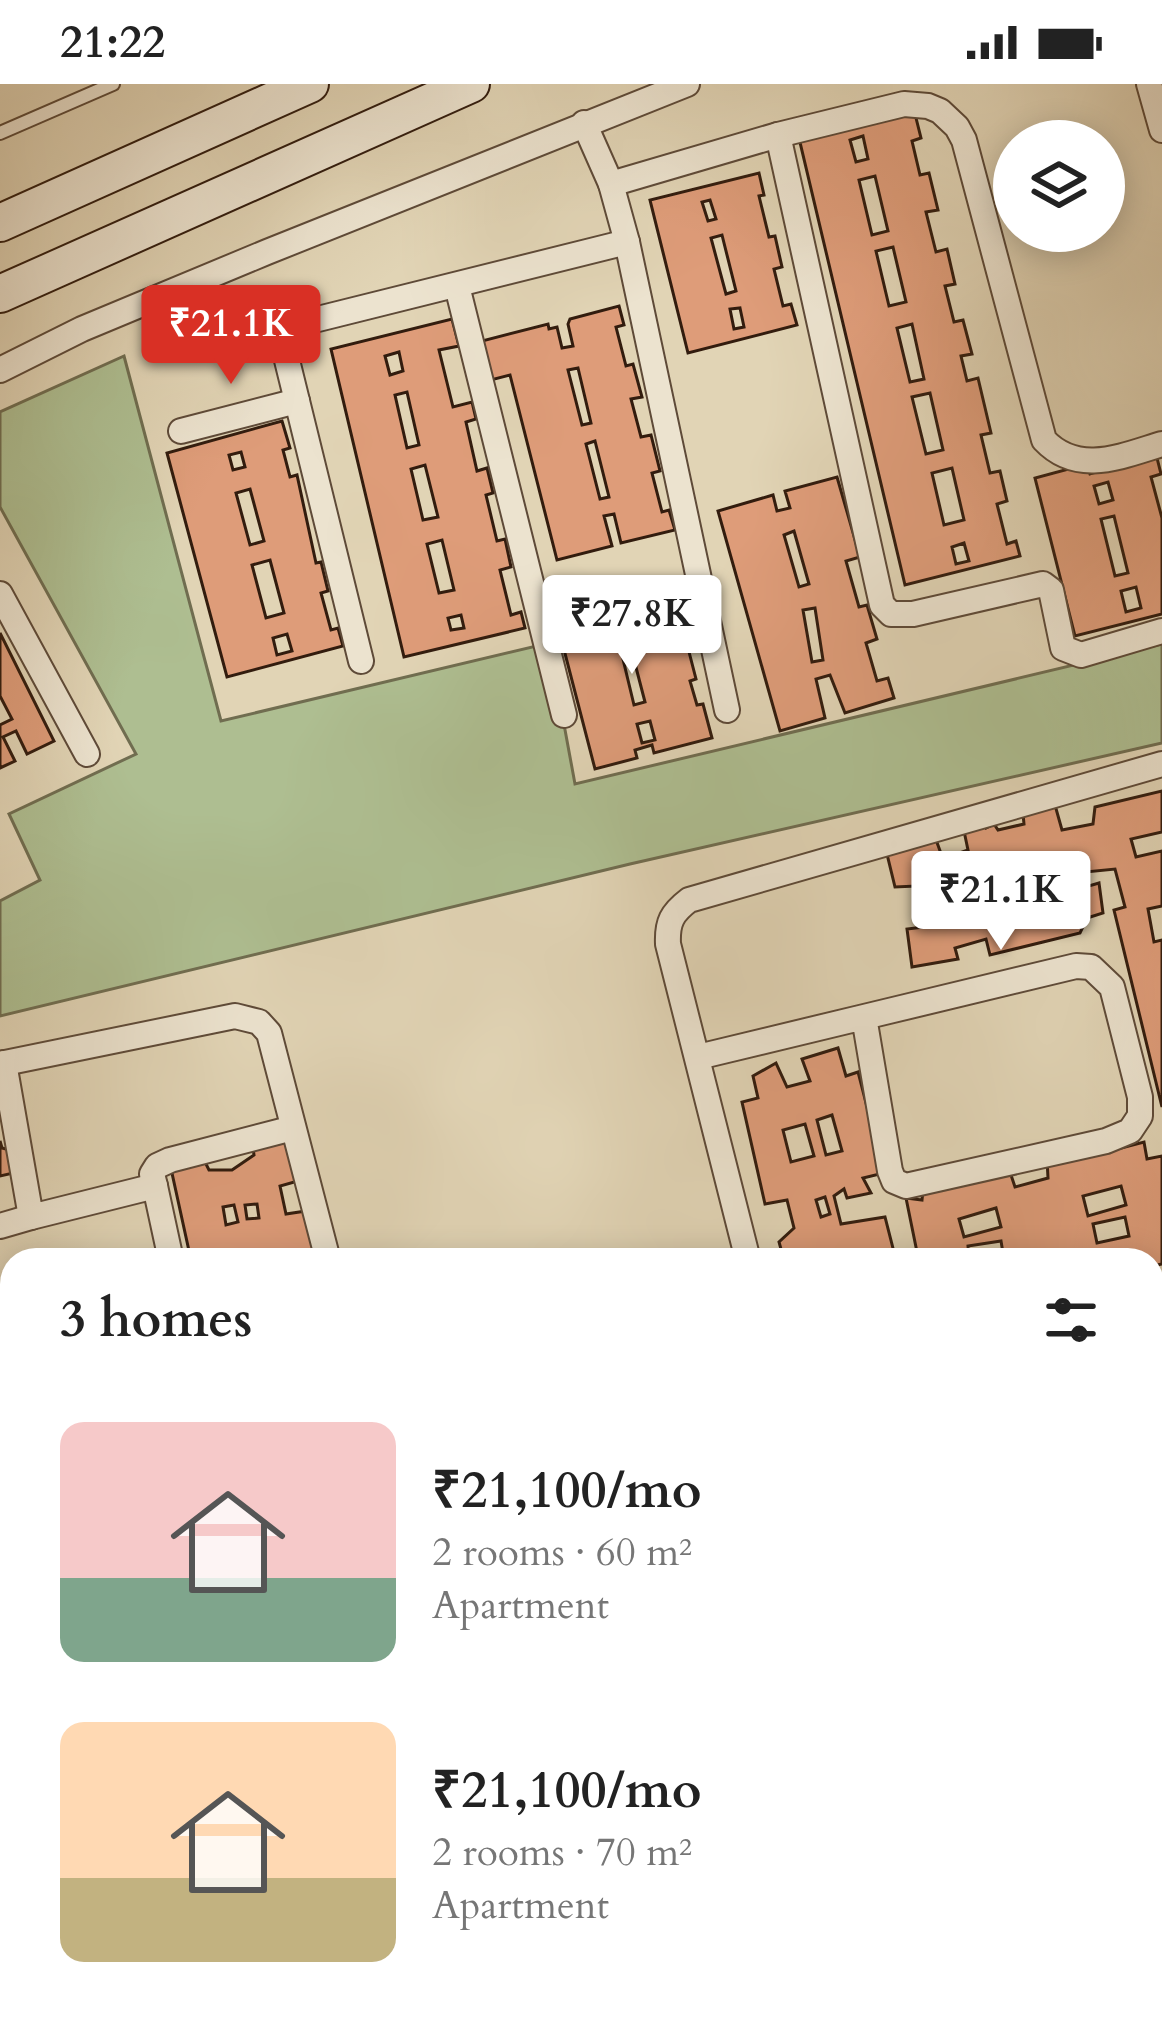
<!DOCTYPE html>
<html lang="en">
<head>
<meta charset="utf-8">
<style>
	:root { --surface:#fff; --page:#f6f6f6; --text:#222; --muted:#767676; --accent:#d93025 }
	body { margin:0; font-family:Cardo,serif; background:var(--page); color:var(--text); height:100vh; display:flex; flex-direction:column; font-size:45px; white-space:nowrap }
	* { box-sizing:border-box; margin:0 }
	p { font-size:39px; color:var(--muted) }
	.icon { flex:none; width:66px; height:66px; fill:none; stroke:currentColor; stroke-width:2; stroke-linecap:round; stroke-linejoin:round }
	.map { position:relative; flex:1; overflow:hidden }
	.panel { position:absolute; left:0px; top:1164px; width:1164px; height:771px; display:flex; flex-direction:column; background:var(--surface); border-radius:36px 36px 0 0; box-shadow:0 6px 30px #0003 }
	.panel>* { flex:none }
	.fabs { position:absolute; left:993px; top:36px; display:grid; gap:24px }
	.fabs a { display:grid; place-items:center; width:132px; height:132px; border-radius:50%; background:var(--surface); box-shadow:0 6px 30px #0003; font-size:60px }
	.price { position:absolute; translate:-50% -102px; padding:0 27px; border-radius:12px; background:#fff; color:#222; font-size:39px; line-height:78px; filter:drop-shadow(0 3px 6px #0008) }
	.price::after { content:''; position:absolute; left:50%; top:72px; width:36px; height:27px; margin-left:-18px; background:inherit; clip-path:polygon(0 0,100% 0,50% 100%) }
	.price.active { background:var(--accent); color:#fff }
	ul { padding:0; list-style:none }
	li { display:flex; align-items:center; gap:36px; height:300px; padding:0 60px }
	li span { display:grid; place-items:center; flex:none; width:336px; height:240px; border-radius:24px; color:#555 }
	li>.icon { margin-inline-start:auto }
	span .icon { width:144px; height:144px; fill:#fffc; stroke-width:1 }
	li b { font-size:51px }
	h2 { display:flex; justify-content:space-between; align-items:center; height:144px; padding:0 60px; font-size:51px }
	.status { display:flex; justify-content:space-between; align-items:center; height:84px; padding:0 60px; background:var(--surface); direction:ltr }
	.status svg { height:33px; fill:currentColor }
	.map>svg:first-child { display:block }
</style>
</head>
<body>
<div class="status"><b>21:22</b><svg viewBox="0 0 49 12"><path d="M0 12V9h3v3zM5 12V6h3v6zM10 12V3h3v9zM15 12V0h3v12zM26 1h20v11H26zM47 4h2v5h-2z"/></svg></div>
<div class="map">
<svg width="1162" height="1934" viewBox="0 0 1162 1934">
	<rect width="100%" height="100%" fill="#e1d4b5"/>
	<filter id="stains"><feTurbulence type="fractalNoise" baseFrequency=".00167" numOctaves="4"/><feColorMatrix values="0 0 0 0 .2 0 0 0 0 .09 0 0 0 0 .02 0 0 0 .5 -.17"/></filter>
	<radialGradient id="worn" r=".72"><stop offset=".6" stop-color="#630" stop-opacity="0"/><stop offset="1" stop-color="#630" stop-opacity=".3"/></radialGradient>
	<path fill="#aebe91" stroke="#706d50" stroke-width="3" d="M124 272 221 637 549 559 575 700 1162 560V659L630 780 0 932V817L40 796 9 730 136 670 0 423V328Z"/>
	<g fill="#de9c79" stroke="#321c0e" stroke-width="3" fill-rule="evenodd">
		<path d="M914 26 921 54 912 57 920 91 929 89 938 126 926 128 936 168 947 165 955 200 945 202 954 238 963 236 972 270 961 272 967 297 978 294 991 349 981 351 990 389 1000 387 1007 417 997 420 1007 460 1016 457 1020 472 905 501 799 54ZM863 52 868 75 856 78 850 56ZM875 92 888 147 872 151 859 96ZM893 163 906 218 889 222 876 167ZM912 240 924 295 910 298 897 244ZM930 309 943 366 926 370 912 313ZM952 384 964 436 944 441 932 389ZM964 459 969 477 956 480 952 463Z"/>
		<path d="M759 89 764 111 759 112 769 153 775 152 782 183 774 185 783 222 791 220 797 241 688 269 650 116ZM710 116 716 135 708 137 702 118ZM722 151 736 207 726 210 711 154ZM740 224 744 243 734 245 730 225Z"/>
		<path d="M619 222 624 241 616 243 626 282 633 280 642 313 631 315 641 353 651 351 660 387 652 389 662 428 669 426 675 446 621 459 614 430 604 432 612 462 557 476 510 291 487 297 478 258 548 240 549 245 557 243 562 264 573 262 568 240 570 235ZM578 284 591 339 582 341 568 286ZM595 357 609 413 600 415 586 360Z"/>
		<path d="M452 235 459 262 439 266 453 323 472 318 476 335 466 338 477 387 487 384 493 409 486 411 497 457 505 455 511 483 500 486 511 531 521 528 525 544 404 573 331 265ZM399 268 403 287 390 291 385 272ZM407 308 419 361 407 364 395 311ZM425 381 438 433 423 436 411 385ZM442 456 454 506 439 509 427 460ZM461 531 464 544 451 546 448 534Z"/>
		<path d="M282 337 290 364 283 366 290 393 297 391 316 479 321 478 328 507 321 509 331 546 338 544 343 562 227 593 167 369ZM241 368 245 383 233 386 229 371ZM250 405 264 457 250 461 236 409ZM270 476 284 529 266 534 252 481ZM287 550 292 567 277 571 273 554Z"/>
		<path d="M1156 370 1161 390 1151 393 1162 434V530L1075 552 1035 394 1087 380 1090 390ZM1108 398 1113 416 1099 420 1094 402ZM1114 432 1128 489 1115 492 1101 435ZM1136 503 1141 524 1126 528 1121 507Z"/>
		<path d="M837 393 860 473 846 477 859 523 867 521 877 555 866 559 877 597 888 594 894 614 845 629 830 591 816 595 825 634 780 647 718 427 773 411 777 427 790 424 785 407ZM794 447 809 500 799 503 784 451ZM815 524 823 576 812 578 803 526Z"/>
		<path d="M672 500 678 523 670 525 681 566 688 564 696 595 690 597 697 621 703 620 712 654 654 669 652 661 635 666 637 674 595 685 555 531 602 519 603 525 621 521 619 514ZM623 528 628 550 619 553 613 530ZM632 568 645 618 634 621 622 571ZM650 637 655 656 642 659 637 640Z"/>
		<path d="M0 549 54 657 27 670 16 647 3 653 15 677 0 684V641L12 635 0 612Z"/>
		<path d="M1162 707V748L1131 755 1136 773 1162 767V822L1148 825 1154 858 1162 856V1023L1114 826 1125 823 1115 785 1085 788 1089 802 1099 799 1103 829 1087 834 1080 849 990 871 986 855 955 864 958 875 912 883 907 845 924 843 916 802 895 803 886 766 935 753 943 775 968 766 964 747 983 739 986 744 994 740 998 746 1024 740 1023 730 1055 721 1062 746 1093 740 1095 723ZM1038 772 1042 788 1009 796 1005 780ZM967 796 970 806 957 808 954 799ZM1044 802 1048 818 1016 824 1013 808ZM971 818 974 829 962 833 958 823Z"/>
		<path d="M838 964 846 992 858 988 884 1089 863 1094 871 1109 847 1114 844 1105 834 1112 841 1140 885 1133 895 1172 917 1168 906 1114 922 1116 923 1106 1008 1082 1015 1103 1048 1094 1047 1075 1106 1068 1144 1058 1147 1075 1162 1072V1180L1152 1182V1176H999L1004 1175 1001 1157 968 1162 969 1176H841L839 1169 816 1176H784L779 1158 794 1144 787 1116 765 1120 742 1018 758 1014 753 992 776 979 787 1003 810 997 802 975ZM832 1031 842 1067 826 1071 817 1036ZM805 1040 814 1072 791 1078 783 1046ZM1121 1102 1126 1121 1088 1132 1083 1112ZM825 1113 830 1130 821 1133 816 1116ZM996 1124 1001 1143 964 1153 959 1135ZM1125 1133 1129 1152 1097 1159 1093 1140Z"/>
		<path d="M283 1049 298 1097 280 1102 286 1130 306 1127 316 1176H276L275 1170 259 1176H191L170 1080 201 1070 209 1086H232L254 1071 252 1057ZM257 1120 259 1134 247 1135 245 1121ZM234 1121 238 1138 226 1141 223 1123Z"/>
		<path d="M0 1057 2 1064 10 1066 18 1088 0 1092Z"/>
		<path d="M12 1419V1559L0 1577V1492L5 1486 0 1482V1433L7 1438Z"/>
		<path d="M1162 1530V1728H1155L1158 1746 1152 1748V1532Z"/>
		<path d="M1152 1916 1156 1927 1162 1924V1934H1093L1091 1923H1152Z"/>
		<path d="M862 1923H978V1934H864Z"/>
	</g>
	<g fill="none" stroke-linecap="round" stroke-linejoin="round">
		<defs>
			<path id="service" d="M0 49 113 0"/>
			<g id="minor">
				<path d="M1149 0 1162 46"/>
				<path d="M584 39 611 100 627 158 727 626"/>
				<path d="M778 51 882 521 891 530H913L1043 500 1051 506 1063 564 1081 571 1162 547"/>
				<path d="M611 100 778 51 904 20 928 22 940 27 957 43 964 56 1044 356C1078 392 1122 372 1162 360"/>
				<path d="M457 202 564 631"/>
				<path d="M0 286 82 245 267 168 687 0"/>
				<path d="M181 347 297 317"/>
				<path d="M0 510 87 670"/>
				<path d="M361 577 283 260 285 251 302 239 627 158"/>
				<path d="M698 973 864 933 890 1087 894 1097 906 1102 1106 1057 1130 1047 1140 1032V1013L1112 903 1091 883 1076 882 864 933"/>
				<path d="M4 979 31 1133 155 1102 171 1176"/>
				<path d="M0 980 235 932 259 938 269 949 328 1176"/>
				<path d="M155 1102 152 1090 157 1082 170 1076 293 1044"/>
				<path d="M0 1142 31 1133"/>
				<path d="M748 1176 668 860C667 838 672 829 689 816L1162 680"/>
				<path d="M1152 1210 1162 1208"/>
				<path d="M0 1334 12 1326"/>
				<path d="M0 1581 12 1563"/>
				<path d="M1152 1779 1162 1777"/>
				<path d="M1152 1838 1162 1836"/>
				<path d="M99 1923 117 1934"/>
				<path d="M995 1923 998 1934"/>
				<path d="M1035 1923 1037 1934"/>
				<path d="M523 1934 567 1923"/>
				<path d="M711 1934 746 1923"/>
			</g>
			<g id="tertiary">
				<path d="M1152 1339 1162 1337"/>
				<path d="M1152 1399 1162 1397"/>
				<path d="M0 1742 12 1722"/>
				<path d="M0 1852 12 1832"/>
			</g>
			<g id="secondary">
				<path d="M0 139 310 0"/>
				<path d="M0 210 471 0"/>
			</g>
		</defs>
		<use href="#service" stroke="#5e4a38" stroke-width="16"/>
		<use href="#minor" stroke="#5e4a38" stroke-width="28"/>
		<use href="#tertiary" stroke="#5e4a38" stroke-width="34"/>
		<use href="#secondary" stroke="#321c0e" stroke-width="40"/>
		<use href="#service" stroke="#ece3cf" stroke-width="12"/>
		<use href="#minor" stroke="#ece3cf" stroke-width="24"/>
		<use href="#tertiary" stroke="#ece3cf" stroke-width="30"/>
		<use href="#secondary" stroke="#ece3cf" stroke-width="36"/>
	</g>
	<rect width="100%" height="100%" filter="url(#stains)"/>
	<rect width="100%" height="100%" fill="url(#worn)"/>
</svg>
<div class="fabs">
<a><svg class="icon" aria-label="layers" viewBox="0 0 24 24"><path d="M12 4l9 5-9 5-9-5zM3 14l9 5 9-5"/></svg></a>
</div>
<b class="price active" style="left:231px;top:303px">₹21.1K</b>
<b class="price" style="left:632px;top:593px">₹27.8K</b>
<b class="price" style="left:1001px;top:869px">₹21.1K</b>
<section class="panel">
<h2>3 homes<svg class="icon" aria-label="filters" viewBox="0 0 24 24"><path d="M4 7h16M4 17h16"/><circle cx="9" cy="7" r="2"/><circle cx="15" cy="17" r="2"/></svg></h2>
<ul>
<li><span style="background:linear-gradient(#f6c9c9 65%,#7fa58c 0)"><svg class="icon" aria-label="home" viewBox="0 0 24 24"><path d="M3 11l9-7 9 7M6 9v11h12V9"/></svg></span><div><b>₹21,100/mo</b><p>2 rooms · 60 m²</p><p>Apartment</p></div></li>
<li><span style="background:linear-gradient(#ffd9b3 65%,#c2b280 0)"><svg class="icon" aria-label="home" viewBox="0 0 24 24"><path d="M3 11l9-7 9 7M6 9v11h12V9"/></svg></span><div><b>₹21,100/mo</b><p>2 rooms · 70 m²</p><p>Apartment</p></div></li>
</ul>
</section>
</div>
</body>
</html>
